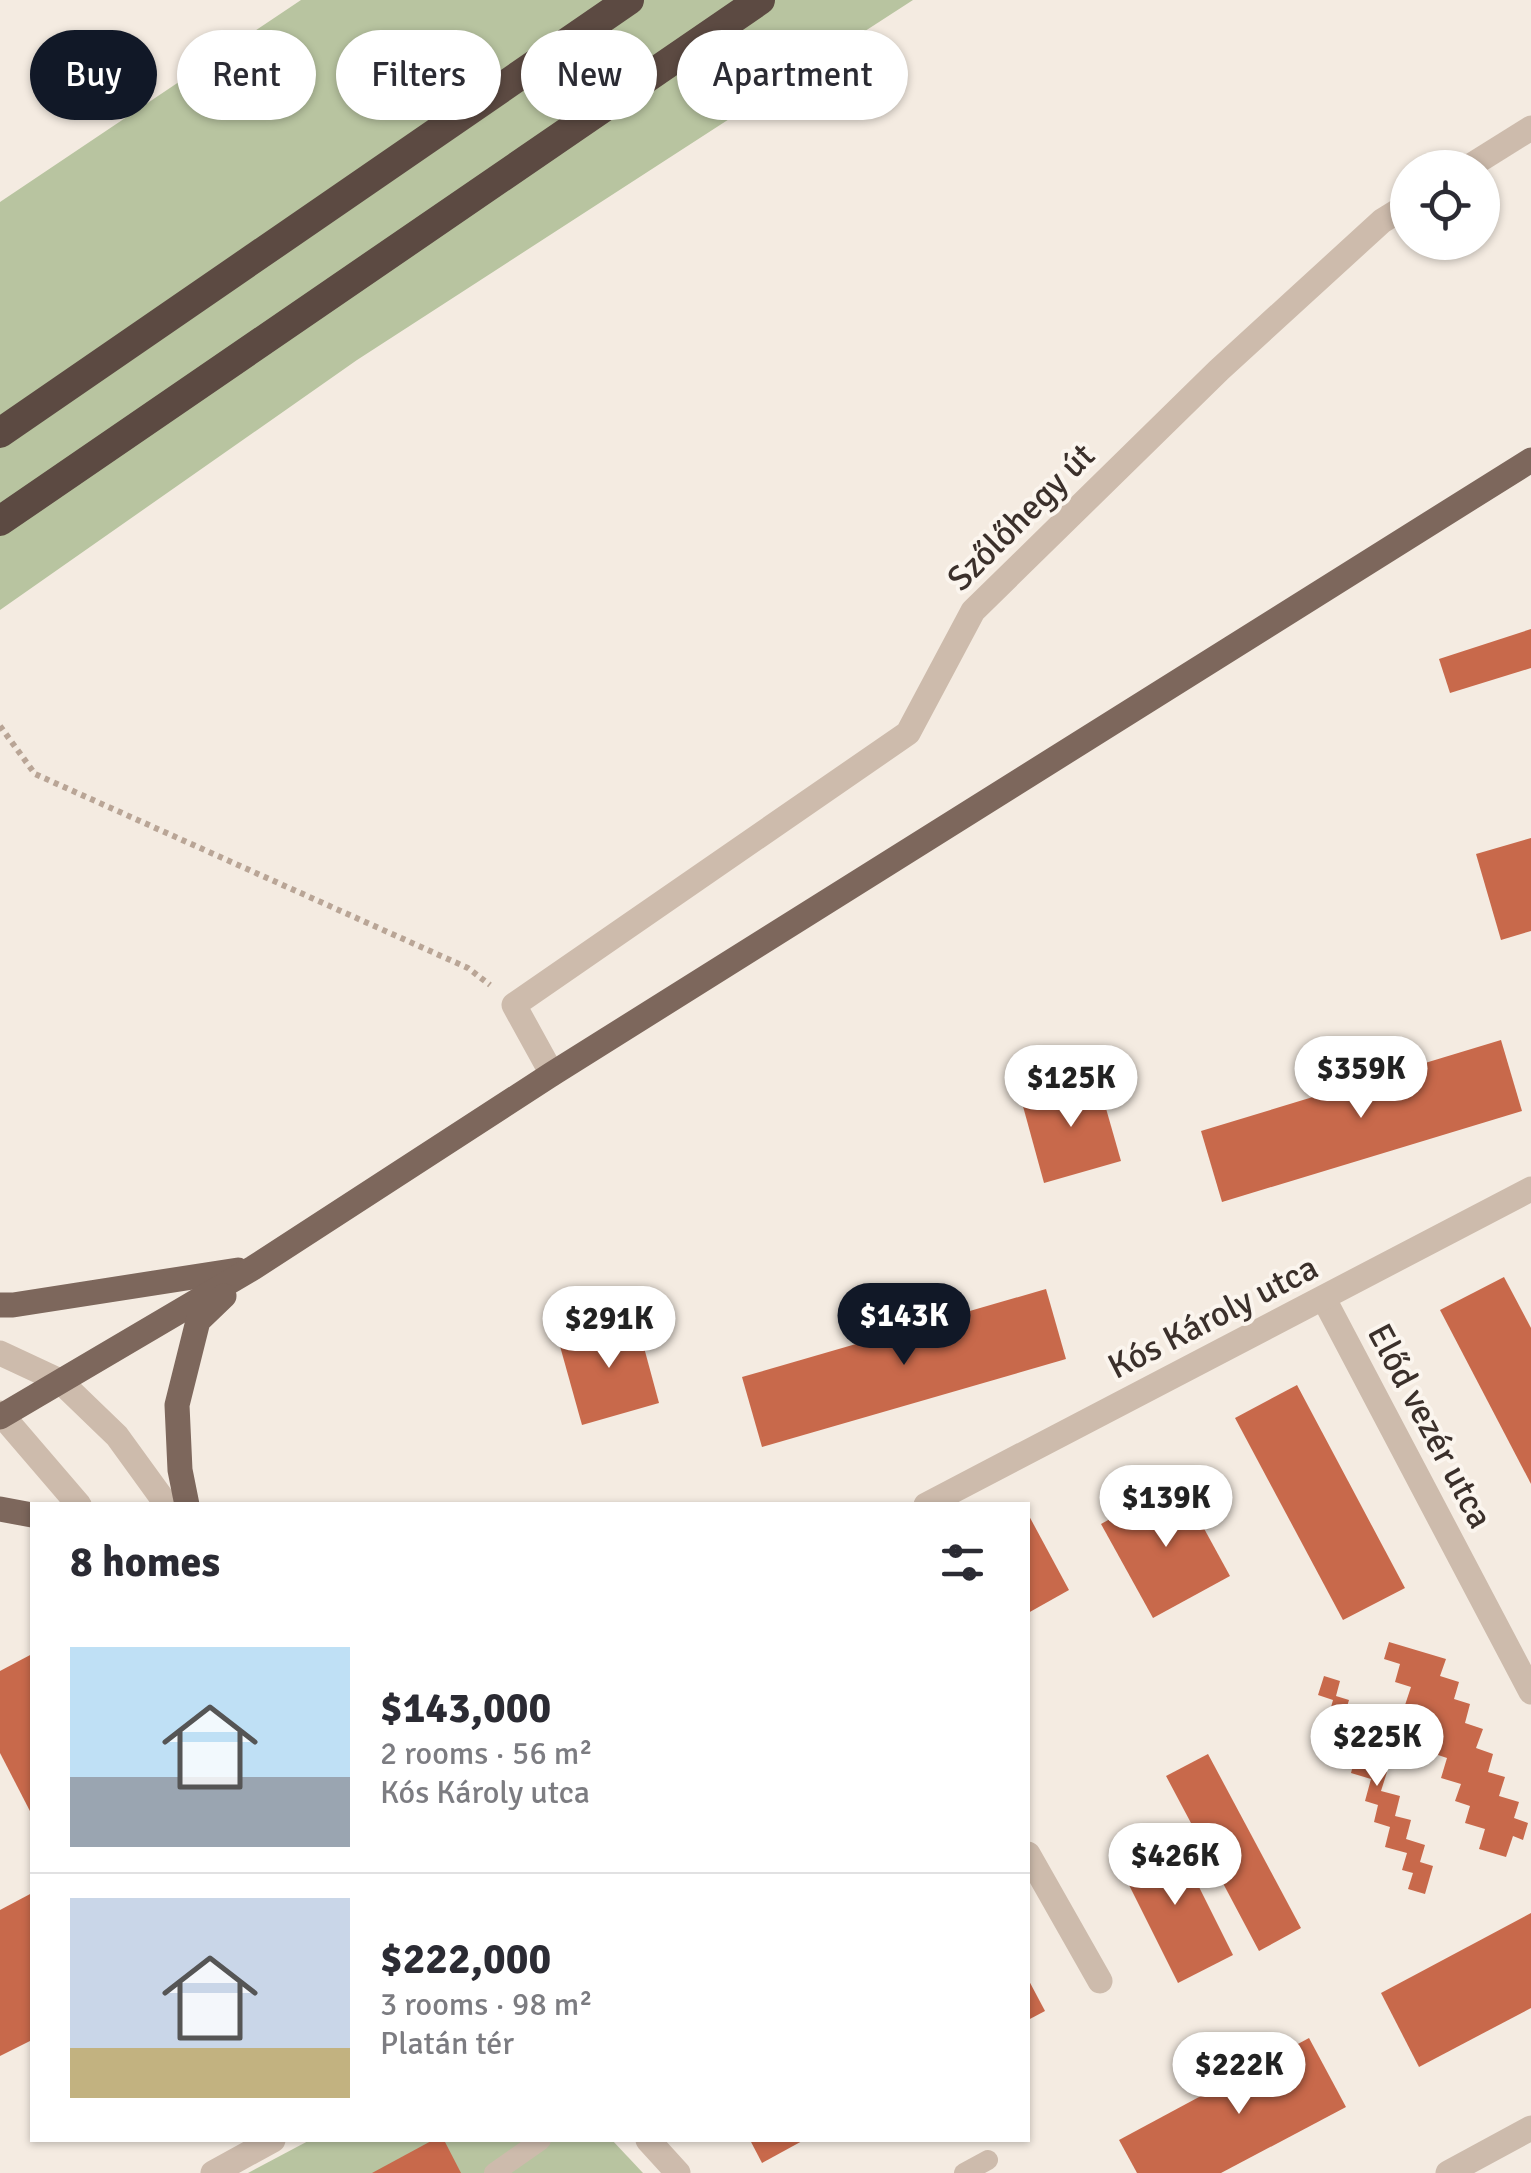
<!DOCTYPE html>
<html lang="en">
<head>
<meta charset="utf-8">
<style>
	:root { --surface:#fff; --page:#f2f2f3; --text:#2b2b33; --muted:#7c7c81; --line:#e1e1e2; --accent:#111827 }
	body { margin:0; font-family:Signika,sans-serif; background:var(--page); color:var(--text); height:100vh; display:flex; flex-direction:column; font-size:38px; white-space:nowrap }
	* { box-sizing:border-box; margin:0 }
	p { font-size:32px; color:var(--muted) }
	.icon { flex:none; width:55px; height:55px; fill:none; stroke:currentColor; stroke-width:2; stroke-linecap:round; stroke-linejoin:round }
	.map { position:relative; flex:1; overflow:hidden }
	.sheet { position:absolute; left:30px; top:1502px; width:1000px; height:640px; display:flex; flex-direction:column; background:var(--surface); border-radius:0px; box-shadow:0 2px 8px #0004 }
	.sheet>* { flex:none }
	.guide { position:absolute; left:30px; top:30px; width:1000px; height:90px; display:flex; gap:20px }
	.controls { position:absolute; left:1390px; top:150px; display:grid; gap:20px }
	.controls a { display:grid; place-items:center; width:110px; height:110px; border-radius:50%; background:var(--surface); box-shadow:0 2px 8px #0004; font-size:50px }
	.price { position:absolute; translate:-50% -85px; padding:0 22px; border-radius:35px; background:#fff; color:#222; font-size:32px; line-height:65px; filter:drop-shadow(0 2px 5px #0008) }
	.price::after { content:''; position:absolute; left:50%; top:60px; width:30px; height:22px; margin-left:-15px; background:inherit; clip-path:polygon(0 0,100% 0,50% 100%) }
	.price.selected { background:var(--accent); color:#fff }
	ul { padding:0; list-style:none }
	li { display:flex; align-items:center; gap:30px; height:250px; padding:0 40px }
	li+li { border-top:2px solid var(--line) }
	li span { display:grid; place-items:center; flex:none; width:280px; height:200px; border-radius:0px; color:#555 }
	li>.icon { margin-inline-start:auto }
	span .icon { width:120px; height:120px; fill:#fffc; stroke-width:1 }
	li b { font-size:42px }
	h2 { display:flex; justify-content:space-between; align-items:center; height:120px; padding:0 40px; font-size:42px }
	.chip { padding:0 35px; border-radius:45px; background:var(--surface); box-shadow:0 2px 8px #0004; font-size:35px; line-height:90px }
	.chip.selected { background:var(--accent); color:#fff }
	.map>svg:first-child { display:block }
</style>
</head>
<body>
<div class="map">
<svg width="1531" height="2173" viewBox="0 0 1531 2173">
	<rect width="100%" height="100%" fill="#f4ebe1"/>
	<g fill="#b8c4a0">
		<path d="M301 0H913L357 360 0 610V202Z"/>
		<path d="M310 2140H612L643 2173H248Z"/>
	</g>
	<g fill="#c8694b">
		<path d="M1531 629V668L1450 693 1439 659Z"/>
		<path d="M1531 838V931L1501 940 1476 854Z"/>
		<path d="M1501 1040 1522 1111 1222 1202 1201 1131Z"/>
		<path d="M1097 1077 1121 1161 1044 1183 1021 1099Z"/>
		<path d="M1504 1277 1531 1328V1484L1440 1310Z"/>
		<path d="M1046 1289 1066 1359 762 1447 742 1377Z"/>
		<path d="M636 1318 659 1403 582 1425 558 1339Z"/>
		<path d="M1297 1385 1405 1588 1343 1620 1235 1418Z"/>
		<path d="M1178 1481 1230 1576 1153 1618 1101 1524Z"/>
		<path d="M1028 1514 1069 1590 1028 1613Z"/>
		<path d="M1389 1642 1446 1659 1440 1676 1459 1682 1454 1699 1470 1704 1465 1723 1483 1729 1476 1748 1493 1754 1488 1772 1505 1777 1499 1796 1519 1802 1514 1818 1528 1823 1523 1840 1513 1836 1506 1857 1479 1849 1485 1829 1465 1823 1470 1806 1455 1801 1461 1784 1441 1778 1447 1758 1429 1752 1435 1733 1418 1728 1424 1711 1405 1705 1411 1687 1395 1682 1400 1664 1384 1659Z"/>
		<path d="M32 1654V1815L0 1753V1671Z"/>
		<path d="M1324 1676 1340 1681 1336 1696 1349 1700 1343 1720 1362 1725 1357 1744 1374 1749 1369 1767 1387 1772 1381 1791 1400 1796 1395 1816 1411 1820 1406 1839 1425 1845 1420 1862 1433 1866 1425 1894 1408 1889 1413 1873 1402 1870 1407 1853 1385 1847 1390 1827 1374 1822 1378 1805 1365 1801 1371 1779 1351 1773 1356 1754 1338 1749 1344 1730 1326 1725 1333 1700 1318 1695Z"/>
		<path d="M1208 1754 1301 1928 1259 1951 1166 1776Z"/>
		<path d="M1172 1833 1233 1955 1178 1983 1117 1861Z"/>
		<path d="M32 1893V2040L0 2056V1910Z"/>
		<path d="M1531 1913V2008L1419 2067 1381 1993Z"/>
		<path d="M1028 1979 1045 2011 1028 2020Z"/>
		<path d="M1309 2038 1346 2107 1221 2173H1137L1119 2140Z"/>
		<path d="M433 2140H444L461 2173H372Z"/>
		<path d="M750 2140H804L762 2163Z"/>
	</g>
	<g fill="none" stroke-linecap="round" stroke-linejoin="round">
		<path stroke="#b9a596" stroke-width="6" stroke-dasharray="5 5" stroke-linecap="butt" d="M0 726 35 774 468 968 490 985"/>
		<g stroke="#cdbbac" stroke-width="20">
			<path d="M494 2173 541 2140"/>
			<path d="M964 2173 988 2160"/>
		</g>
		<g stroke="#cdbbac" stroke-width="25">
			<path d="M1467 168 1531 128"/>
			<path d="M552 1074 514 1005 908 733 973 611 1219 370 1382 221 1408 205"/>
			<path d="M1324 1299 1531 1692"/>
			<path d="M0 1353 60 1381 117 1436 167 1505"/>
			<path d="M0 1413 79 1505"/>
			<path d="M926 1505 1531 1189"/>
			<path d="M1028 1854 1100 1981"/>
			<path d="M648 2140 678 2173"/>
			<path d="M213 2173 273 2140"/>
			<path d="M1448 2173 1531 2128"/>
		</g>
		<g stroke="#7d675c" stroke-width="25">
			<path d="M0 1305H13L238 1270"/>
			<path d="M0 1417 253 1268 552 1074 1531 460"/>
			<path d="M187 1505 180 1470 177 1405 198 1321 224 1296"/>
			<path d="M0 1509 32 1515"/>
		</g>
		<g stroke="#5c4a42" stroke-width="30">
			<path d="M0 433 629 0"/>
			<path d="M0 521 760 0"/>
		</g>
	</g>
	<g text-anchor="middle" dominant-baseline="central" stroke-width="8" stroke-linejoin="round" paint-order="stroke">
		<g font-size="35" fill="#3b302b" stroke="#fbf5ee">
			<text transform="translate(1021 517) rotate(-45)">Szőlőhegy út</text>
			<text transform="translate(1213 1317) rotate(-27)">Kós Károly utca</text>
			<text transform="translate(1430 1426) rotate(62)">Előd vezér utca</text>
		</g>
	</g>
</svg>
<div class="controls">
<a><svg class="icon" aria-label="locate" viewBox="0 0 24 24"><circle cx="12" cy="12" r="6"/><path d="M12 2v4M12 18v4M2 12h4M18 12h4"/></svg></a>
</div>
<b class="price" style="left:1361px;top:1121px">$359K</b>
<b class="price" style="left:1071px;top:1130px">$125K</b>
<b class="price selected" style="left:904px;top:1368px">$143K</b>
<b class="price" style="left:609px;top:1371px">$291K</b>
<b class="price" style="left:1166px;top:1550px">$139K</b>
<b class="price" style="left:1377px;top:1789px">$225K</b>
<b class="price" style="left:1175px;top:1908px">$426K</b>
<b class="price" style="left:1239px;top:2117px">$222K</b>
<div class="guide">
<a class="chip selected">Buy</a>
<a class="chip">Rent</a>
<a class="chip">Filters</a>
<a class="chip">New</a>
<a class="chip">Apartment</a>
</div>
<section class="sheet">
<h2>8 homes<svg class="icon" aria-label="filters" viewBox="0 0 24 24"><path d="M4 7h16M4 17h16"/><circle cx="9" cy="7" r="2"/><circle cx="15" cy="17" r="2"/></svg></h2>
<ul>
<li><span style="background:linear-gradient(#bfe0f5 65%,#9aa5b1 0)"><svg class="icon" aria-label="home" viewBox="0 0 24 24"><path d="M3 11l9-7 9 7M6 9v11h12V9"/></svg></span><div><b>$143,000</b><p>2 rooms · 56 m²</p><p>Kós Károly utca</p></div></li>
<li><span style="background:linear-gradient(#c9d6e8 75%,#c2b280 0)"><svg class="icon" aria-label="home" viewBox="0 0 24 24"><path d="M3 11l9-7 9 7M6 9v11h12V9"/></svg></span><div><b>$222,000</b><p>3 rooms · 98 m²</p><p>Platán tér</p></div></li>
</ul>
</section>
</div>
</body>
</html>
